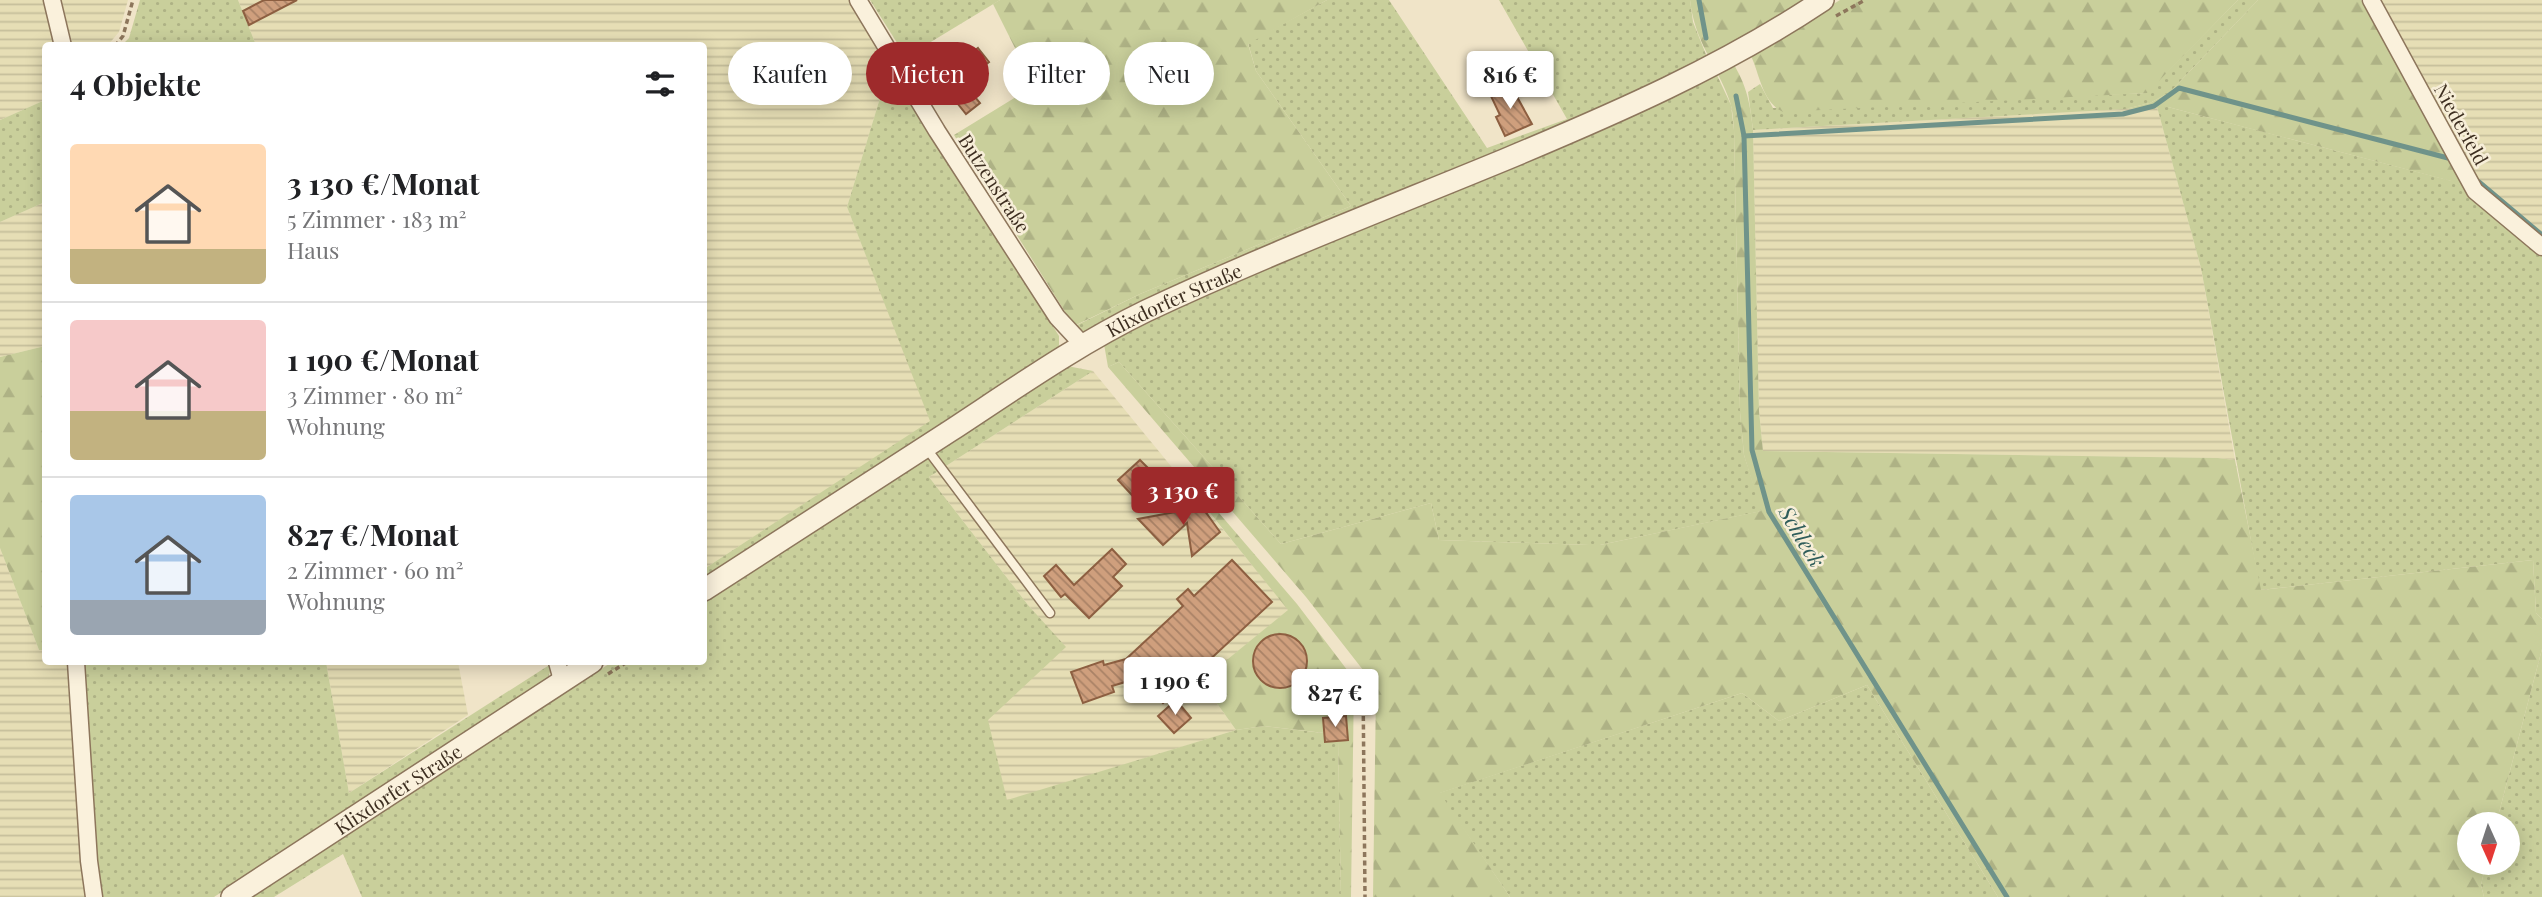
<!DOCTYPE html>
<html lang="de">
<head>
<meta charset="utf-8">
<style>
	:root { --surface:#fff; --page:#f6f6f6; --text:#202124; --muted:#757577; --line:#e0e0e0; --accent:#9e2a2b }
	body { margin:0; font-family:"Playfair Display",serif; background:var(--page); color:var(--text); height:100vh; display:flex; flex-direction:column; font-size:26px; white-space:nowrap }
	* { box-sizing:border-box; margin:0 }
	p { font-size:23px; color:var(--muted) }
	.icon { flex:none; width:38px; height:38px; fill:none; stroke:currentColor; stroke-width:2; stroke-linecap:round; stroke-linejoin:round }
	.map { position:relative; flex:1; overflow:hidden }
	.side { position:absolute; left:42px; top:42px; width:665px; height:623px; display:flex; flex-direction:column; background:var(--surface); border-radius:7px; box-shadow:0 4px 18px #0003 }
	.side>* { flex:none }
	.hud { position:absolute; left:728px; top:42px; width:665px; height:63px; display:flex; gap:14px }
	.needle { width:46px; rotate:177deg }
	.buttons { position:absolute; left:2457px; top:812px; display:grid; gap:14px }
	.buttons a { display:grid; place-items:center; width:63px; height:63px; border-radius:50%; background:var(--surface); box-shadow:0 4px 18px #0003; font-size:35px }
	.price { position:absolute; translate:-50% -60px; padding:0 16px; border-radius:7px; background:#fff; color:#222; font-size:23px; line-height:46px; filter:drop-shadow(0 2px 4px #0008) }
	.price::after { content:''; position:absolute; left:50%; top:42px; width:21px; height:16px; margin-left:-10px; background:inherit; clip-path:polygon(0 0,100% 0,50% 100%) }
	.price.active { background:var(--accent); color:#fff }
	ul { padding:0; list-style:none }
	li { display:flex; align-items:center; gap:21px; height:175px; padding:0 28px }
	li+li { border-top:2px solid var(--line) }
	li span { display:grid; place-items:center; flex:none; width:196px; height:140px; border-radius:7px; color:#555 }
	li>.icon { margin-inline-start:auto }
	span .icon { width:84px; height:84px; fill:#fffc; stroke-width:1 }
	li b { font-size:30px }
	h2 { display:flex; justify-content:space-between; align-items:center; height:84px; padding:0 28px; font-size:30px }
	.pill { padding:0 24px; border-radius:32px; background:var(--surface); box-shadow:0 4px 18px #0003; font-size:24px; line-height:63px }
	.pill.active { background:var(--accent); color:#fff }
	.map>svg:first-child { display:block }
</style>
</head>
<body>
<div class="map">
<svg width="2542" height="897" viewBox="0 0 2542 897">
	<defs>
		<pattern id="farmland-rules" width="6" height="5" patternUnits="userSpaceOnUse" patternTransform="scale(1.75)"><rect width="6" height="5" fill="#e6deb5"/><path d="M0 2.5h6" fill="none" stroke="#c6bf9b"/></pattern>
		<pattern id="grass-dots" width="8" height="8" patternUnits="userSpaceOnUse" patternTransform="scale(1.75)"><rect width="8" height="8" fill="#c9cf9b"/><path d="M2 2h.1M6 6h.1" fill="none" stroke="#aeb285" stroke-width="1.8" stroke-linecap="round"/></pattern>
		<pattern id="forest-firs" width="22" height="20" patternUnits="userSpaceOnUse" patternTransform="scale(1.75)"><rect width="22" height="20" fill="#c9cf9b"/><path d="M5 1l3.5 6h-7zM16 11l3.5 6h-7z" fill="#aeb285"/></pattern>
		<pattern id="building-back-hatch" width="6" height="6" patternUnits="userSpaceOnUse" patternTransform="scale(1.75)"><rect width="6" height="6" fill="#cf9f7d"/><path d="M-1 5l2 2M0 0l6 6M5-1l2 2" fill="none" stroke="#a98266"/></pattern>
	</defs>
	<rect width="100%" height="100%" fill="#f0e4c8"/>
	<g fill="url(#farmland-rules)">
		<path d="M0 0H48L59 45 46 46 45 100 0 120Z"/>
		<path d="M61 0H128L119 32 108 45 73 46Z"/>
		<path d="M238 0H849L890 65 847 207 931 421 704 569V46L256 45Z"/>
		<path d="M2380 0H2542V232L2473 175Z"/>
		<path d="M2157 107 2201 268 2235 460 2218 458 1763 451 1759 411 1753 130Z"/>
		<path d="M45 202V346L0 357V222Z"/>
		<path d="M1093 371 1289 610 1201 681 1236 730 1007 801 987 720 1065 647 1028 605 929 477Z"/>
		<path d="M0 548 39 650H45L46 662H69L84 867 90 897H0Z"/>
		<path d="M326 662H458L468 715 349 793Z"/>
	</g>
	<g fill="url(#grass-dots)">
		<path d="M140 0H238L256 45H122L129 38Z"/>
		<path d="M870 0H1000L906 57Z"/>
		<path d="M1327 0H1389L1487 148 1567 119 1499 0H1690L1693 22 1707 57 1591 113 1085 332 1075 326 1140 294 1351 206 1256 71 1248 43Z"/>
		<path d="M2238 0H2258L2170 92 2150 103 2125 109 1753 130 1748 92 1760 84 1773 108 2146 93Z"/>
		<path d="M890 65 1059 336V348L704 579V569L930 421 847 207Z"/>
		<path d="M1716 73 1731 105 1734 130 1740 412 1744 455 1762 511 1600 545H1589L1439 540 1431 503 1281 544 1119 362 1108 367 1104 344 1170 309Z"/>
		<path d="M45 100V202L0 222V120Z"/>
		<path d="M2157 107H2168L2452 181 2475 198 2542 254V619L2536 613 2533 560 2260 590 2201 268Z"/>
		<path d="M1067 366 1093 371 929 477 1028 605 1066 647 988 720 1007 800 1236 730 1264 726 1323 733V718L1346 716 1338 741 1341 897H362L343 854 274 897H248L612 662H704V602Z"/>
		<path d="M2542 649V897H2484L2481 885 2486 863H2508V824H2496Z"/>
		<path d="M82 662H326L349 793 554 662 547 680 214 897H98Z"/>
		<path d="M1867 685 1998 897H1510L1439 793 1742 693 1779 721Z"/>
	</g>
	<g fill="url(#forest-firs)">
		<path d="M1000 0H1327L1248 44 1256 71 1351 206 1140 294 1074 326 954 135 1034 86 993 4Z"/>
		<path d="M1690 0H1804L1724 48C1744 80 1749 92 1753 130L1759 411 1763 451 2218 458 2235 460 2261 590 2533 560 2536 613 2542 619V649L2496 824H2469V863H2486L2481 885 2484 897H1998L1867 685 1779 721 1742 693 1440 793 1510 897H1373L1376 692 1374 684 1306 597 1108 367 1119 362 1281 544 1431 503 1439 540 1589 545H1600L1761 511 1744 455 1740 412 1734 130C1733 121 1733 111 1730 102 1717 64 1695 44 1690 0Z"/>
		<path d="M1840 0H2238L2147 93 1783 112C1762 102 1760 75 1751 56Z"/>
		<path d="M2258 0H2361L2454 166 2475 198 2451 181 2168 107 2125 109 2150 103 2170 92Z"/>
		<path d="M45 346 46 650H39L0 548V357Z"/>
		<path d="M1198 498 1219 513 1297 604 1354 679 1351 897H1341L1338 741 1346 716 1323 718 1324 733 1264 726 1236 730 1201 681 1288 610Z"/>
	</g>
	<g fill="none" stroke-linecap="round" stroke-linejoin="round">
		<g stroke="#6f938a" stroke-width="5">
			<path d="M1699 0 1706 38"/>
			<path d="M1736 96 1744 136 1752 450 1769 512 2007 897"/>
			<path d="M1744 136 2123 114 2154 106 2179 88 2448 158"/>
			<path d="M2479 182 2542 235"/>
		</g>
	</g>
	<g fill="url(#building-back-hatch)" stroke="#8d5f41" stroke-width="2">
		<path d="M264 0H297L249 25 243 11Z"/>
		<path d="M978 48 989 62 971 76 975 80 966 86 980 103 966 114 938 79Z"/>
		<path d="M1510 84 1532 124 1505 136 1496 117 1500 115 1490 94Z"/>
		<path d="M1140 460 1156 476 1163 469 1173 481 1144 508 1118 480Z"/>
		<path d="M1202 507 1220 532 1192 556 1187 523 1163 545 1138 519Z"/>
		<path d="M1112 549 1126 564 1113 577 1122 586 1089 618 1065 594 1061 597 1044 576 1056 565 1074 585Z"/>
		<path d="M1232 560 1272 602 1163 703 1139 678 1112 686 1114 692 1083 703 1071 672 1103 661 1104 665 1126 659 1183 606 1177 599 1188 589 1194 596Z"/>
		<circle cx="1280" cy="661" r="27"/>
		<path d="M1176 700 1191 718 1174 733 1158 716Z"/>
		<path d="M1346 716 1348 740 1325 742 1323 718Z"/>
	</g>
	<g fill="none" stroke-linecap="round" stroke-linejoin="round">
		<defs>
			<path id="service" d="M927 449 1050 613"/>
			<g id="minor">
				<path d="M52 0 63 46"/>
				<path d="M858 0 937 131 1057 317 1084 346"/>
				<path d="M2371 0 2475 191 2542 247"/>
				<path d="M76 662 89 861 94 897"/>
				<path d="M557 662 562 680"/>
			</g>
			<g id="tertiary">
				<path id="s1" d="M704 590C786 537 868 484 950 431 1014 389 1078 344 1146 311 1263 256 1385 209 1504 160 1614 114 1723 67 1823 0"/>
				<path id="s2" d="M232 897 592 662"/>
			</g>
		</defs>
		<use href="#service" stroke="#8d765c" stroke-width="11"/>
		<use href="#minor" stroke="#8d765c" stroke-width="19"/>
		<use href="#tertiary" stroke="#8d765c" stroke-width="24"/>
		<g stroke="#8d765c" stroke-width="3.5" stroke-dasharray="5 3.5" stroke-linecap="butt">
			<path d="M1836 16 1865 0"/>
			<path d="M115 46 123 36 133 0"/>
			<path d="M608 674 627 662"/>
			<path d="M1363 682 1365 897"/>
		</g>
		<use href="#service" stroke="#faf1dc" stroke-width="8"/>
		<use href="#minor" stroke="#faf1dc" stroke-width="16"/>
		<use href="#tertiary" stroke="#faf1dc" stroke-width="21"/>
	</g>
	<g text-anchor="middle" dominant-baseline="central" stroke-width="5" stroke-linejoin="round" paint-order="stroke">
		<g font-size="19" fill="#3d2e20" stroke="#f7eed8">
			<text transform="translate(2462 124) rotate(61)">Niederfeld</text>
			<text transform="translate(995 183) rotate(57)">Butzenstraße</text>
			<text stroke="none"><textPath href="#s1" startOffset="553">Klixdorfer Straße</textPath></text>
			<text stroke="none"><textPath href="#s2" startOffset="198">Klixdorfer Straße</textPath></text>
		</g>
		<g font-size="21" font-style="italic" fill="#2f5d5a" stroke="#f7eed8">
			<text transform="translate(1803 536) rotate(59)">Schleck</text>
		</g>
	</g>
</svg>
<div class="buttons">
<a><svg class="needle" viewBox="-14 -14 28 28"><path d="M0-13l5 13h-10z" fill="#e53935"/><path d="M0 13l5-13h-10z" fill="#757577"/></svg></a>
</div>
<b class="price" style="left:1510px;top:111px">816 €</b>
<b class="price active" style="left:1183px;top:527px">3 130 €</b>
<b class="price" style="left:1175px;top:717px">1 190 €</b>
<b class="price" style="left:1335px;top:729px">827 €</b>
<div class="hud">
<a class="pill">Kaufen</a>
<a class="pill active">Mieten</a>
<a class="pill">Filter</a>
<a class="pill">Neu</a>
</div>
<section class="side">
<h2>4 Objekte<svg class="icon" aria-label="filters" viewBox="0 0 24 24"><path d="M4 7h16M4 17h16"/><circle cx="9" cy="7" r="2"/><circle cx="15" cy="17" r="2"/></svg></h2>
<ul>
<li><span style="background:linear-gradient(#ffd9b3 75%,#c2b280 0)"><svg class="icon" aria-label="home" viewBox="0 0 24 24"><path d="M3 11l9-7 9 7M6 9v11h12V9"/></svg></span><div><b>3 130 €/Monat</b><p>5 Zimmer · 183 m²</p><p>Haus</p></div></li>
<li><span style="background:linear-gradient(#f6c9c9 65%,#c2b280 0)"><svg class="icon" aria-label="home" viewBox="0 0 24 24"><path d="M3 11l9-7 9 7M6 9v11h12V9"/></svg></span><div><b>1 190 €/Monat</b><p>3 Zimmer · 80 m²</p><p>Wohnung</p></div></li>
<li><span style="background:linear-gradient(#a9c7e8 75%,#9aa5b1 0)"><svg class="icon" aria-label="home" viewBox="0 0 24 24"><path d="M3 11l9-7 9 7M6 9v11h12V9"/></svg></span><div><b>827 €/Monat</b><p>2 Zimmer · 60 m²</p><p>Wohnung</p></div></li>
</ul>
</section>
</div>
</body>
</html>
